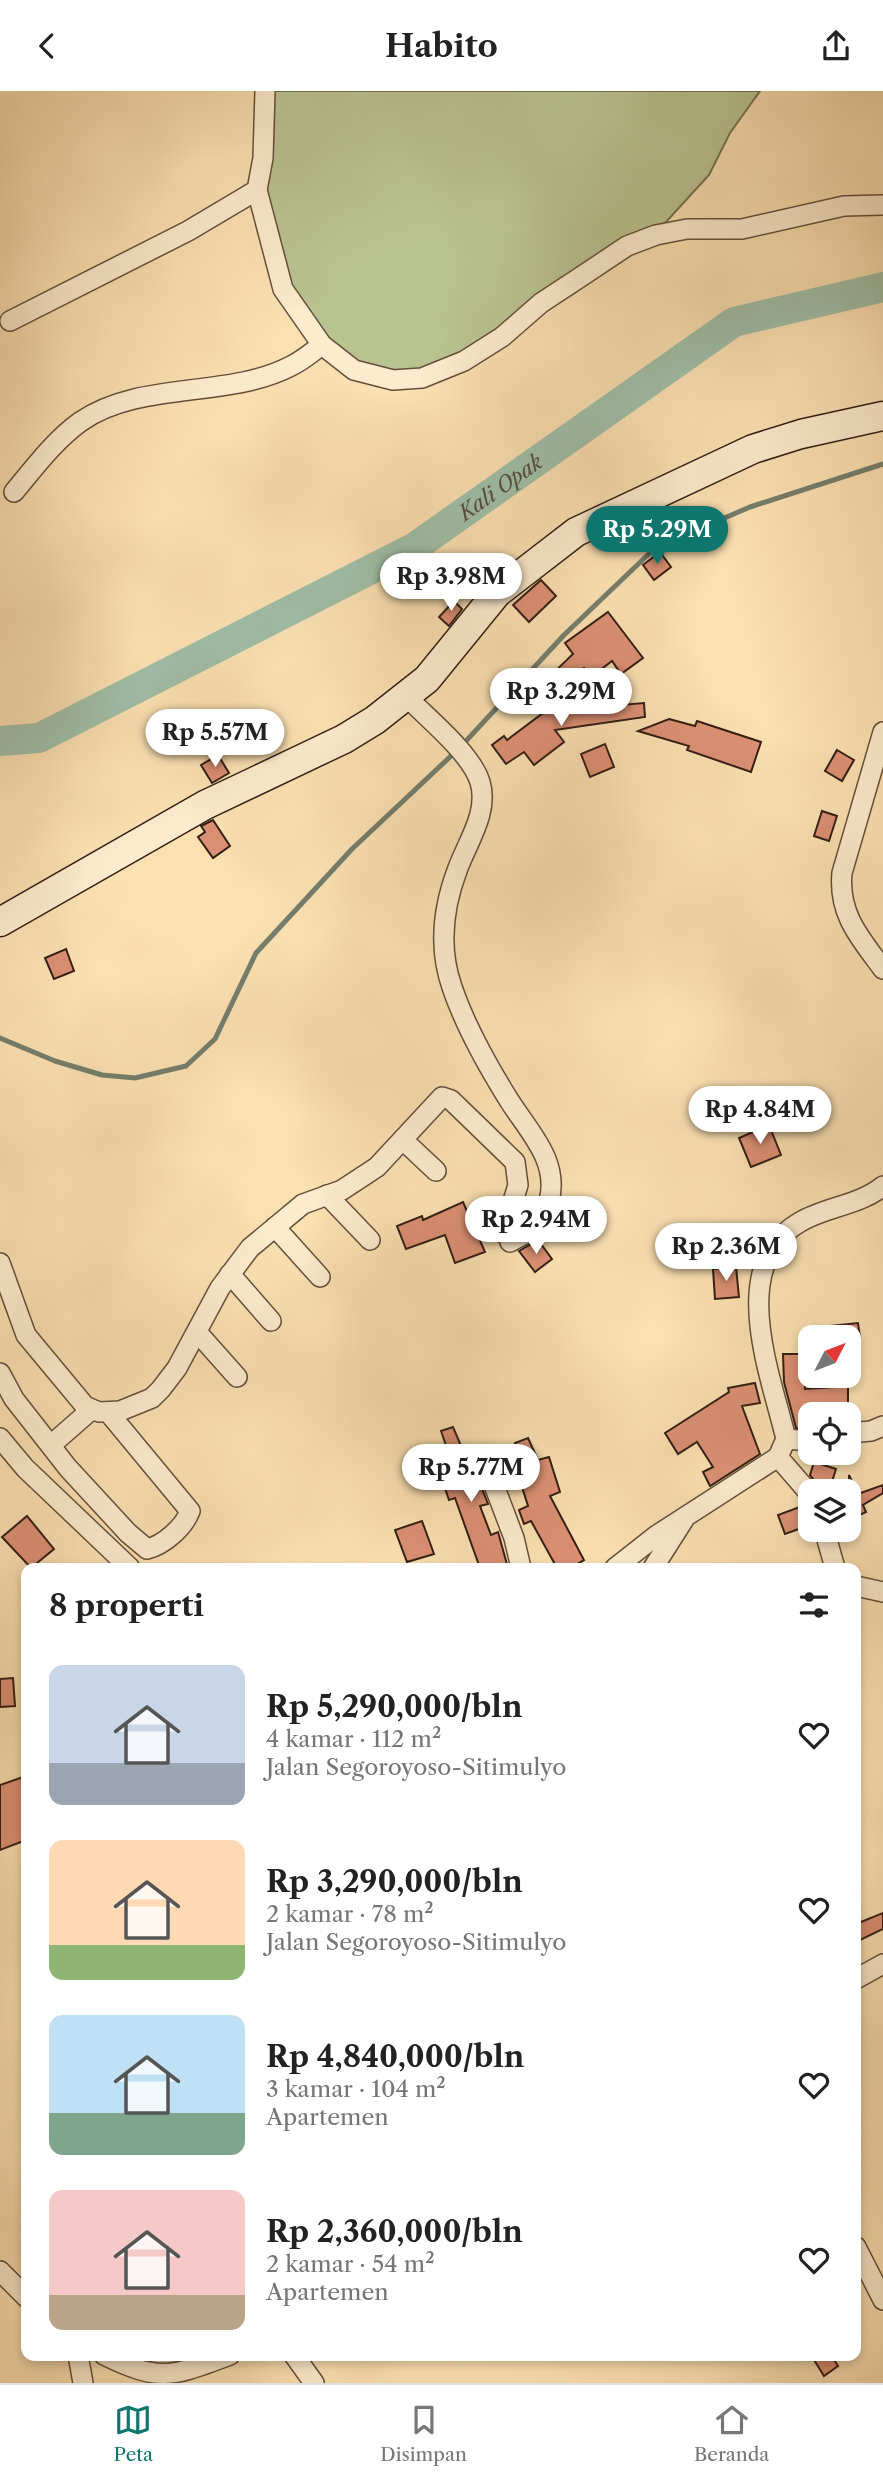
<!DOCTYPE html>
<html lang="id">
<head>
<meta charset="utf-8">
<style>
	:root { --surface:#fff; --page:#f6f6f6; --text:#222; --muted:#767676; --line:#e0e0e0; --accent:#0f766e }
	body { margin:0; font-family:"Libre Caslon Text",serif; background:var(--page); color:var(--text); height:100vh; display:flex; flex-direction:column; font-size:26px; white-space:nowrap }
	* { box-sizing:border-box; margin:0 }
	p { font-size:23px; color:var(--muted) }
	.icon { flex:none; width:38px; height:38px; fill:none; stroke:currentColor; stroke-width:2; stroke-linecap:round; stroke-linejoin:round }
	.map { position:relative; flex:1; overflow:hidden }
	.sheet { position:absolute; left:21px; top:1472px; width:840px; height:798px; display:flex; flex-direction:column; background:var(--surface); border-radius:14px; box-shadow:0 4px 10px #0003 }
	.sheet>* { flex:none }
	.needle { width:46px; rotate:48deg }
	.buttons { position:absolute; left:798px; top:1234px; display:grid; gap:14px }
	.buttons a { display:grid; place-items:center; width:63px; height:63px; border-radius:14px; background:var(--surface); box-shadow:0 4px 10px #0003; font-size:35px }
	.price { position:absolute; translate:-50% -60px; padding:0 16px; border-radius:24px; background:#fff; color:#222; font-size:23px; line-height:46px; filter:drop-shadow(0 2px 4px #0008) }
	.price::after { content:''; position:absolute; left:50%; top:42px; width:21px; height:16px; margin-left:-10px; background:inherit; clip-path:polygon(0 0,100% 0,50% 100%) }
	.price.current { background:var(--accent); color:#fff }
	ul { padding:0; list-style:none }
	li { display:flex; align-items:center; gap:21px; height:175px; padding:0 28px }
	li span { display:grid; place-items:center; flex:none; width:196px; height:140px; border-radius:14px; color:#555 }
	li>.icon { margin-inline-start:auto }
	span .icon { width:84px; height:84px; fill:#fffc; stroke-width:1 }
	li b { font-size:30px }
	h2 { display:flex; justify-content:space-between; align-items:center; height:84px; padding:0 28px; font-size:30px }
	header { display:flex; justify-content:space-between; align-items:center; height:91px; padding:0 28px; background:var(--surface); font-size:32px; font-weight:800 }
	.dock { display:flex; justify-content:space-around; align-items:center; height:98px; border-top:2px solid var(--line); background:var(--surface); font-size:19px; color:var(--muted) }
	.dock a { display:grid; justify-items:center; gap:4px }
	.dock .current { color:var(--accent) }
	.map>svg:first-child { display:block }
</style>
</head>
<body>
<header><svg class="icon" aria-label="back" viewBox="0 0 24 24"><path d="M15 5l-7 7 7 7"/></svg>Habito<svg class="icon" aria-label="share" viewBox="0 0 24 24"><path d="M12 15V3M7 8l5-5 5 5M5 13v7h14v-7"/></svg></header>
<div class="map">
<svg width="883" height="2292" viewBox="0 0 883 2292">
	<rect width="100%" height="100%" fill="#fbe0b2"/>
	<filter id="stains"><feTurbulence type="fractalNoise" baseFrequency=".00286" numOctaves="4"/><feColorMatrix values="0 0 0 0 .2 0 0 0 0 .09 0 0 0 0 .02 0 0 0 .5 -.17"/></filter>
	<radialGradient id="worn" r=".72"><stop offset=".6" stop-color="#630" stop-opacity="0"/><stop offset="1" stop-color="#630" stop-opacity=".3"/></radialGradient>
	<path fill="#b9c390" stroke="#767152" stroke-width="2" d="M266 0H760L730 42 709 84 655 143 422 285 354 278 284 197 258 99Z"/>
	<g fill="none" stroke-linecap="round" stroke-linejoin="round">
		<g stroke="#747e6c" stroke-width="5">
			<path d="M466 650 564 544 655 457 750 416 883 373"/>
			<path d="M0 947 55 970 102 984 135 987 186 975 215 948 256 862 352 758 451 665"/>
		</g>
		<path stroke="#9fbea7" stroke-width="30" id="s1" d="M0 650 39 647 415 456 734 231 883 196"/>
	</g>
	<g fill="#dc9074" stroke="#331f13" stroke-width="2">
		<path d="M665 418 677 435 651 453 637 433Z"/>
		<path d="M660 461 671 476 654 489 643 474Z"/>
		<path d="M541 489 556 505 529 531 513 514Z"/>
		<path d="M454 510 462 518 449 535 439 526Z"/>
		<path d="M608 521 643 567 621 583 612 570 591 586 584 577 556 604 544 591 573 563 565 552Z"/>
		<path d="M595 609 596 616 644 612 645 626 555 639 564 651 534 674 524 661 506 673 492 654 504 645 507 649 551 616Z"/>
		<path d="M669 628 695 635 697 630 761 651 751 681 687 659 689 655 638 640Z"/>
		<path d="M605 653 614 676 590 686 581 663Z"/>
		<path d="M837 659 854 669 842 690 825 680Z"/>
		<path d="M218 664 229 682 212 692 201 674Z"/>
		<path d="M822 720 837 725 829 750 814 745Z"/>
		<path d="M213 729 230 755 213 767 198 746 205 741 201 735Z"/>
		<path d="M66 858 74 880 54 888 45 867Z"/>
		<path d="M769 1034 781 1064 751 1076 739 1047Z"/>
		<path d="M463 1111 485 1161 455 1172 445 1144 406 1158 397 1135 422 1125 423 1129Z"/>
		<path d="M538 1149 552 1168 535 1181 519 1160Z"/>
		<path d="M736 1176 739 1206 715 1208 713 1178Z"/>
		<path d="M858 1232 860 1246H813L812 1237Z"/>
		<path d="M783 1263H804L805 1298 835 1296 836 1284H848V1321L810 1323V1338L796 1337 784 1291Z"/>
		<path d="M755 1292 760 1312 742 1315 760 1363 710 1395 703 1381 713 1376 697 1351 678 1363 665 1342 729 1301 728 1297Z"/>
		<path d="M453 1336 470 1376 481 1372 477 1385 488 1413 480 1415 491 1444 498 1441 508 1477H480L455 1407 449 1409 439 1380 453 1375 441 1340Z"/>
		<path d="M528 1347 538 1369 549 1366 560 1401 550 1405 584 1469 570 1477H557L531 1430 524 1433 519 1419 528 1415 516 1377 524 1374 515 1352Z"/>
		<path d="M814 1371 836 1378 829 1400H822L810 1384Z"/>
		<path d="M849 1384 858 1403 883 1394V1402L863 1414 866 1421 849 1429Z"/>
		<path d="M805 1414 810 1415V1434L785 1443 778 1424Z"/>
		<path d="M27 1425 54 1458 31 1477 2 1446Z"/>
		<path d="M422 1430 434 1463 407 1471 395 1439Z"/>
		<path d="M13 1587 15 1615 0 1616V1588Z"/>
		<path d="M26 1685V1749L0 1759V1694Z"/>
		<path d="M883 1822V1838L856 1851V1833Z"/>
		<path d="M811 2264H831L838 2275 824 2285Z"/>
	</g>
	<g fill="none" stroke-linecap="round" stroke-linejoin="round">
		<defs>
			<g id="street">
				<path d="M257 99 283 198 322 254 354 279 393 289 422 287 464 270 502 246 541 212 579 187 627 155 656 144 687 138H742L844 115 883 114"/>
				<path d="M10 230 188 140 257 99 263 67 265 0"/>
				<path d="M14 401C34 377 54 350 80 331 140 289 228 308 291 275 302 270 312 261 322 254"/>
				<path d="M407 606C428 628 471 662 480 691 489 721 468 750 458 777 443 816 438 856 452 896 465 935 486 972 507 1006 527 1039 560 1069 549 1110 547 1118 542 1129 537 1134 530 1141 519 1146 510 1151"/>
				<path d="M883 641 842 782C838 823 860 847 883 878"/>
				<path d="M403 1049 436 1080"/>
				<path d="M327 1104 370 1149"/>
				<path d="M275 1136 320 1186"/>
				<path d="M0 1172 26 1244 85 1315 99 1321 120 1320 152 1307 161 1298 177 1277 220 1197 250 1157 303 1113 342 1099 377 1076 442 1006 451 1009 515 1071 518 1094 503 1142"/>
				<path d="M230 1183 271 1230"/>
				<path d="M197 1241 237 1286"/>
				<path d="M0 1282 14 1308 68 1377 128 1442 147 1458C164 1454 184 1436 190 1420L108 1321"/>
				<path d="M849 1342 871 1340 883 1335"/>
				<path d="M0 1347 25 1377 130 1477"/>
				<path d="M786 1348 810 1350"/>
				<path d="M51 1354 91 1319"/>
				<path d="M778 1366 810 1403"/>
				<path d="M489 1381 514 1447 521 1477"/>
				<path d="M824 1438 835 1477"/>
				<path d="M615 1477 657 1444 778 1366 786 1348C771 1284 726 1174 800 1131 825 1116 860 1114 883 1095"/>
				<path d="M653 1477 683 1430"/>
				<path d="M856 1495 883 1501"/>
				<path d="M856 1888 883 1873"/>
				<path d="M856 2156 883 2209"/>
				<path d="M0 2180 26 2206"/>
				<path d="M78 2264 83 2292"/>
				<path d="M104 2264C161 2292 173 2285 230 2264"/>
				<path d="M294 2264 314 2292"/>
			</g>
			<path id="secondary" d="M0 831 205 714 344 648 375 629 427 588 497 502 576 441 753 358 801 343 883 325"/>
		</defs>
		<use href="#street" stroke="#654f3b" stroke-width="22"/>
		<use href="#secondary" stroke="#331f13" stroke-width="31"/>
		<use href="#street" stroke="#fcebcd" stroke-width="19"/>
		<use href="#secondary" stroke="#fcebcd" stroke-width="28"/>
	</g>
	<g text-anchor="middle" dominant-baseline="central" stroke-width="6" stroke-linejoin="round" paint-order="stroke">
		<g font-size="21" font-style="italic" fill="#534f3f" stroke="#fcebcd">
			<text stroke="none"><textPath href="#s1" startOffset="565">Kali Opak</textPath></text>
		</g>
	</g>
	<rect width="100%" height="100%" filter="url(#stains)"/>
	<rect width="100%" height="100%" fill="url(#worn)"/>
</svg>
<div class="buttons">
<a><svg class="needle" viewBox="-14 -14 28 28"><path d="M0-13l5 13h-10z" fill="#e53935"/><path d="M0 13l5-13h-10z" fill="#767676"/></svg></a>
<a><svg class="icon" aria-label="locate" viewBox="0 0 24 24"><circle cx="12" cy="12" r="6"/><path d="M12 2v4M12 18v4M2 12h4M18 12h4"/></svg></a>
<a><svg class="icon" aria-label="layers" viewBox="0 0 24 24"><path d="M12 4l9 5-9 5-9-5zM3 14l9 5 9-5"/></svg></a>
</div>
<b class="price current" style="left:657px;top:475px">Rp 5.29M</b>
<b class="price" style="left:451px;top:522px">Rp 3.98M</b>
<b class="price" style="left:561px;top:637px">Rp 3.29M</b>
<b class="price" style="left:215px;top:678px">Rp 5.57M</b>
<b class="price" style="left:760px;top:1055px">Rp 4.84M</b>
<b class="price" style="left:536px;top:1165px">Rp 2.94M</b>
<b class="price" style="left:726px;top:1192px">Rp 2.36M</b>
<b class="price" style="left:471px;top:1413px">Rp 5.77M</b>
<section class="sheet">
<h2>8 properti<svg class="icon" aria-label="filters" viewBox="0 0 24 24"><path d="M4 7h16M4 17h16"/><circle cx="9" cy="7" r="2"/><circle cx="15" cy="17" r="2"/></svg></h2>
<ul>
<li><span style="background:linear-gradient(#c9d6e8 70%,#9aa5b1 0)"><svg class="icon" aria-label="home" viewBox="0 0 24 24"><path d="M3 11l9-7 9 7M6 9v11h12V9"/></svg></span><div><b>Rp 5,290,000/bln</b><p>4 kamar · 112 m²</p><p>Jalan Segoroyoso-Sitimulyo</p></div><svg class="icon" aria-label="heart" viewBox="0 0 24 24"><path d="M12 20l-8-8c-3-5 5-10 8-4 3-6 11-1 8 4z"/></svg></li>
<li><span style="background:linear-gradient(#ffd9b3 75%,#8fb573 0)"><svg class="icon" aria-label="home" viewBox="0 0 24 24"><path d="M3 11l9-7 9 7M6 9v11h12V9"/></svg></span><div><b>Rp 3,290,000/bln</b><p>2 kamar · 78 m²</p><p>Jalan Segoroyoso-Sitimulyo</p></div><svg class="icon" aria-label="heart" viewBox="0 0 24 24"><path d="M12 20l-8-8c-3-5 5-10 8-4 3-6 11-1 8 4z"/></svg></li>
<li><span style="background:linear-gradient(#bfe0f5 70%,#7fa58c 0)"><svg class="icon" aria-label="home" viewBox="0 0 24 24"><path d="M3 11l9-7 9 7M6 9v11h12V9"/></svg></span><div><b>Rp 4,840,000/bln</b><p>3 kamar · 104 m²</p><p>Apartemen</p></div><svg class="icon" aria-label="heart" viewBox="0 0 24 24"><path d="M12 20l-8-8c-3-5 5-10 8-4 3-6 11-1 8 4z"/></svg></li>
<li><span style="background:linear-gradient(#f6c9c9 75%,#b9a48a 0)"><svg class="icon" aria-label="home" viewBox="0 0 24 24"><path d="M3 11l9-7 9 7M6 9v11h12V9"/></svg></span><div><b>Rp 2,360,000/bln</b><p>2 kamar · 54 m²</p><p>Apartemen</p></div><svg class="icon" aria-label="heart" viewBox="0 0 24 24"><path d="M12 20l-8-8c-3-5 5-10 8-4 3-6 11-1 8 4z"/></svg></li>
</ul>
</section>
</div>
<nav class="dock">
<a class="current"><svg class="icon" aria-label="map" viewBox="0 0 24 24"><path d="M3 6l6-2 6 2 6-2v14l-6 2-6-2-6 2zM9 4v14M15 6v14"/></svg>Peta</a>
<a><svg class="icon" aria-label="saved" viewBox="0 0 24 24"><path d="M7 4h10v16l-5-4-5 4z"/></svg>Disimpan</a>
<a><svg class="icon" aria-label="home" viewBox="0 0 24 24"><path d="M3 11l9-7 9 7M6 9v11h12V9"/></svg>Beranda</a>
</nav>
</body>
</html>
